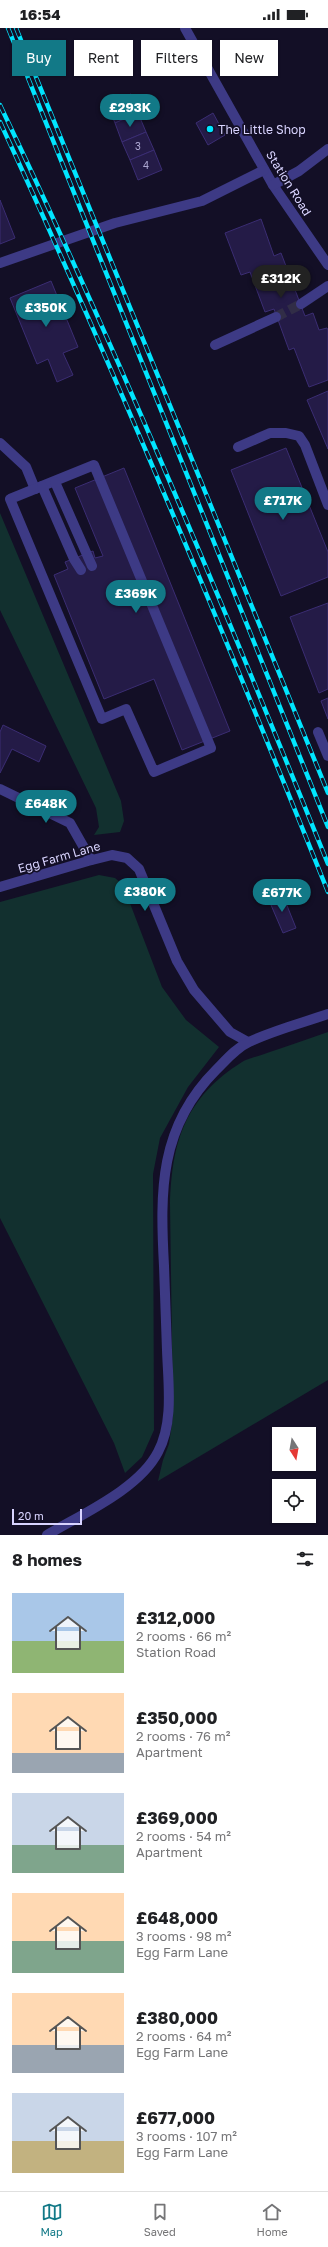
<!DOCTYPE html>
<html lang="en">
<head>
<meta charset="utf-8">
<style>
	:root { --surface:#fff; --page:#f2f2f2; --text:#202124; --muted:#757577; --line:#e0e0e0; --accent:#127987 }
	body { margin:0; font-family:"Golos Text",sans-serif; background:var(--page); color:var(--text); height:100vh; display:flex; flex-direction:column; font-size:15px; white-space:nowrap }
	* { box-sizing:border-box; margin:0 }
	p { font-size:13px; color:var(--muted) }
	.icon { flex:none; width:22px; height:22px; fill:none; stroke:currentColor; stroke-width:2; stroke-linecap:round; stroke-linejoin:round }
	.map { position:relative; height:1507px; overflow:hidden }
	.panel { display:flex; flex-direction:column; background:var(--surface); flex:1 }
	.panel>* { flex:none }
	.hud { position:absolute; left:12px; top:12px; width:304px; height:36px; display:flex; gap:8px }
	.needle { width:26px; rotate:169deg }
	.controls { position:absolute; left:272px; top:1399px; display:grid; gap:8px }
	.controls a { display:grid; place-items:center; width:44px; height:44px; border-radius:0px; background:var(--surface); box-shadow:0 1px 3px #0004; font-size:20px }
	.scale { position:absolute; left:12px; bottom:10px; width:70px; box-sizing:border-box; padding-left:4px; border:2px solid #d9d4ff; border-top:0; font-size:11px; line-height:14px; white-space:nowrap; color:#d9d4ff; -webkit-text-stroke:3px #130f26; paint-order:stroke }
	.price { position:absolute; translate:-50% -34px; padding:0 9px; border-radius:14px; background:var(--accent); color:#fff; font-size:13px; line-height:26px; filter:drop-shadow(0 1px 2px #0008) }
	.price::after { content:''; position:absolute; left:50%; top:24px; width:12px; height:9px; margin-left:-6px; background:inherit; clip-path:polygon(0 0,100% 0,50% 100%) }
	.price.selected { background:#222; color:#fff }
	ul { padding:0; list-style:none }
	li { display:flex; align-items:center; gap:12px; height:100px; padding:0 12px }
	li span { display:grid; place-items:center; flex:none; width:112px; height:80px; border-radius:0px; color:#555 }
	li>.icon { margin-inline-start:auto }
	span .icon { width:48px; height:48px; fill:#fffc; stroke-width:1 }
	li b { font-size:17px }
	h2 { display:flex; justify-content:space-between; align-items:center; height:48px; padding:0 12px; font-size:17px }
	.chip { padding:0 14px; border-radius:0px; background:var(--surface); box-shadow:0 1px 3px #0004; font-size:14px; line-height:36px }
	.chip.selected { background:var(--accent); color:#fff }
	.status { display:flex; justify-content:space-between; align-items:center; height:28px; padding:0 20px; background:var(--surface); direction:ltr }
	.status svg { height:11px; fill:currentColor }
	.tabs { display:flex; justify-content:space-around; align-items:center; height:56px; border-top:1px solid var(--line); background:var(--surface); font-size:11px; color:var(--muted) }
	.tabs a { display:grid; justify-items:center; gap:2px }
	.tabs .selected { color:var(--accent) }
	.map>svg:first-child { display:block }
</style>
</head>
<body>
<div class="status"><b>16:54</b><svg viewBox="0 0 49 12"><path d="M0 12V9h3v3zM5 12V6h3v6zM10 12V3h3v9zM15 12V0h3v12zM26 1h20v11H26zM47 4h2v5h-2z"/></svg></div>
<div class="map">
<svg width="328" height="1507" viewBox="0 0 328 1507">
	<rect width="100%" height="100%" fill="#130f26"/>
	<g fill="#12302f">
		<path d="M0 485 121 773 124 793 120 804 94 807 99 799 96 780 0 582Z"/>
		<path d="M99 847 115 850 123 857 162 959 186 992 219 1019 188 1059 160 1110 153 1146 154 1402 142 1429 125 1445 114 1415 0 1190V874Z"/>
		<path d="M328 1004V1352L158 1453 163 1432 169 1416 173 1388 170 1176C172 1113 185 1070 242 1034 249 1030 259 1028 267 1025 288 1018 308 1011 328 1004Z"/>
	</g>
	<g fill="#241b47" stroke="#3b2d73">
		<path d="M131 66 138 85 115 95 107 76Z"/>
		<path d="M138 85 146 104 122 114 115 95Z"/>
		<path d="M213 85 225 107 208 117 196 95Z"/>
		<path d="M146 104 154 122 130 132 122 114Z"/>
		<path d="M154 122 162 142 138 152 130 132Z"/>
		<path d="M0 172 15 210 0 216Z"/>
		<path d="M261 191 274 228 281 225 305 288 313 285 319 302 327 300 328 302V352L309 359 294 320 289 322 274 281 265 284 250 244 241 247 225 205Z"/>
		<path d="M51 253 78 319 63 325 73 347 57 354 48 331 37 336 10 270Z"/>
		<path d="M328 363V421L307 372Z"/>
		<path d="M286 420 328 524V549L281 568 231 442Z"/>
		<path d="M124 440 230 703 182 722 154 651 104 671 54 547 68 541 65 534 93 523 95 530 103 528 75 460Z"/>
		<path d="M328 575V661L319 665 290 589Z"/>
		<path d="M328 670V691L321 673Z"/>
		<path d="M3 697 46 718 39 734 12 721 0 745V704Z"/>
		<path d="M282 865 296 900 283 905 268 870Z"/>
	</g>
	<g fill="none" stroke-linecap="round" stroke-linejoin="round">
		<path stroke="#312d47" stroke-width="10" stroke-dasharray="10 5" stroke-linecap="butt" d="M276 289 301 276"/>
		<g stroke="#3d3a85" stroke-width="10">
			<path d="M185 0 273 157 328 237"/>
			<path d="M273 157 299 143 328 121"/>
			<path d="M0 235 115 195 202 173 264 142"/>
			<path d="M301 276 328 258"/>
			<path d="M215 317 276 289"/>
			<path d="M0 415 26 439 35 461"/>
			<path d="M238 419 270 405H286L299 408 305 417 328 477"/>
			<path d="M94 437 211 720 154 744 126 681 102 691 10 471Z"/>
			<path d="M55 454 92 538"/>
			<path d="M42 458 74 531 81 542"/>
			<path d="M318 704 328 728"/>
			<path d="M0 761 70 795 91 832"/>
			<path d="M0 859 88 833 112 827 127 830 139 841 177 933 194 962 230 1004 248 1014"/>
			<path d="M47 1507C82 1486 139 1461 158 1424 174 1394 168 1354 167 1322 166 1294 165 1266 164 1238 160 1163 159 1099 216 1042 226 1032 236 1020 249 1014 274 1002 302 995 328 986"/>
		</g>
		<defs>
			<g id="rail">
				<path d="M8 0 328 799"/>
				<path d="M16 0 328 765"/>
				<path d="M0 77C119 326 225 581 328 836"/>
				<path d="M0 94C117 347 224 605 328 864"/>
			</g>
		</defs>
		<use href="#rail" stroke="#00e5ff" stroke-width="4.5"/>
		<use href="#rail" stroke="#130f26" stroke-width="3" stroke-dasharray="9" stroke-linecap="butt"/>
	</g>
	<circle fill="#00e5ff" stroke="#130f26" stroke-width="1.5" cx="210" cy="101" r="4"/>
	<g text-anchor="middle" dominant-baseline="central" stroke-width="3.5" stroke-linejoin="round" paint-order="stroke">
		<g font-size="10" fill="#aca6d1">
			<text x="138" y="118">3</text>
			<text x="146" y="137">4</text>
		</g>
		<g font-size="12" fill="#d9d4ff" stroke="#130f26" text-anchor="start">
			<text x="218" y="101">The Little Shop</text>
		</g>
		<g font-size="12" fill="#d9d4ff" stroke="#130f26">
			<text transform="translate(289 155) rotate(58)">Station Road</text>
			<text transform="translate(59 829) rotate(-16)">Egg Farm Lane</text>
		</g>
	</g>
</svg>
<div class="controls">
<a><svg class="needle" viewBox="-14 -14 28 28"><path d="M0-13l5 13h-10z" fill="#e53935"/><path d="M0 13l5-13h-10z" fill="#757577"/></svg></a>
<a><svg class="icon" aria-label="locate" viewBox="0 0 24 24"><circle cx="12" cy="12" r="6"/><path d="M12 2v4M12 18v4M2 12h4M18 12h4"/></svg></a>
</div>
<div class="scale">20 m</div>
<b class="price" style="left:130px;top:100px">£293K</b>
<b class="price selected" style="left:281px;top:271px">£312K</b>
<b class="price" style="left:46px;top:300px">£350K</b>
<b class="price" style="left:283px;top:493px">£717K</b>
<b class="price" style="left:136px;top:586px">£369K</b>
<b class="price" style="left:46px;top:796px">£648K</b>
<b class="price" style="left:145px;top:884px">£380K</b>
<b class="price" style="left:282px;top:885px">£677K</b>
<div class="hud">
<a class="chip selected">Buy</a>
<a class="chip">Rent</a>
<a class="chip">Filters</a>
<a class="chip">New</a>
</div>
</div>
<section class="panel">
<h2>8 homes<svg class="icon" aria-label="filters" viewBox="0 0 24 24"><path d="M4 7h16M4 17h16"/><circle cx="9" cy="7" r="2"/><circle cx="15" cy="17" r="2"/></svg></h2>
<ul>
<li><span style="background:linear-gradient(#a9c7e8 60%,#8fb573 0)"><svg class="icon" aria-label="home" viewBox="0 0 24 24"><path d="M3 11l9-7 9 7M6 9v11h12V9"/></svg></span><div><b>£312,000</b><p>2 rooms · 66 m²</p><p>Station Road</p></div></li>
<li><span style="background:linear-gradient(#ffd9b3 75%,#9aa5b1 0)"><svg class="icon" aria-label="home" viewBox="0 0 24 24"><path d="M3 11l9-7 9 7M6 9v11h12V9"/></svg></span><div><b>£350,000</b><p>2 rooms · 76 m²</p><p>Apartment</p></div></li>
<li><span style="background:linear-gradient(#c9d6e8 65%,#7fa58c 0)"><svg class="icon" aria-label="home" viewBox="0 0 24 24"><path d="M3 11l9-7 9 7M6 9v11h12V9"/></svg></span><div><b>£369,000</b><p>2 rooms · 54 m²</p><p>Apartment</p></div></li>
<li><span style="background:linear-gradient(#ffd9b3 60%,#7fa58c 0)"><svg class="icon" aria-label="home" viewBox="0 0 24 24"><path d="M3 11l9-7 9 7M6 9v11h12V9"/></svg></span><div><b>£648,000</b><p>3 rooms · 98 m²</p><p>Egg Farm Lane</p></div></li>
<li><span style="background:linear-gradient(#ffd9b3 65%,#9aa5b1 0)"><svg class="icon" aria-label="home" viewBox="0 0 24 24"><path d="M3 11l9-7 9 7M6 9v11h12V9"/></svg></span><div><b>£380,000</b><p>2 rooms · 64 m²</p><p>Egg Farm Lane</p></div></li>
<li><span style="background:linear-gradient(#c9d6e8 60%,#c2b280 0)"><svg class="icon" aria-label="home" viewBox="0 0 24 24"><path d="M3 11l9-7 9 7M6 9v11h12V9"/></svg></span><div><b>£677,000</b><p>3 rooms · 107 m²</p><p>Egg Farm Lane</p></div></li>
</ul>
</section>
<nav class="tabs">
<a class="selected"><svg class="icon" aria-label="map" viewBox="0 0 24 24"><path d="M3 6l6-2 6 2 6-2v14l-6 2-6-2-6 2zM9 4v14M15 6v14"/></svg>Map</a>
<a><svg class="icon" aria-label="saved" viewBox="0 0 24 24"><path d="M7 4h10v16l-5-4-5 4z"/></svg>Saved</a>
<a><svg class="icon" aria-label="home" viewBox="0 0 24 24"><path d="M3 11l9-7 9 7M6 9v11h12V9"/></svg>Home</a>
</nav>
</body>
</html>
